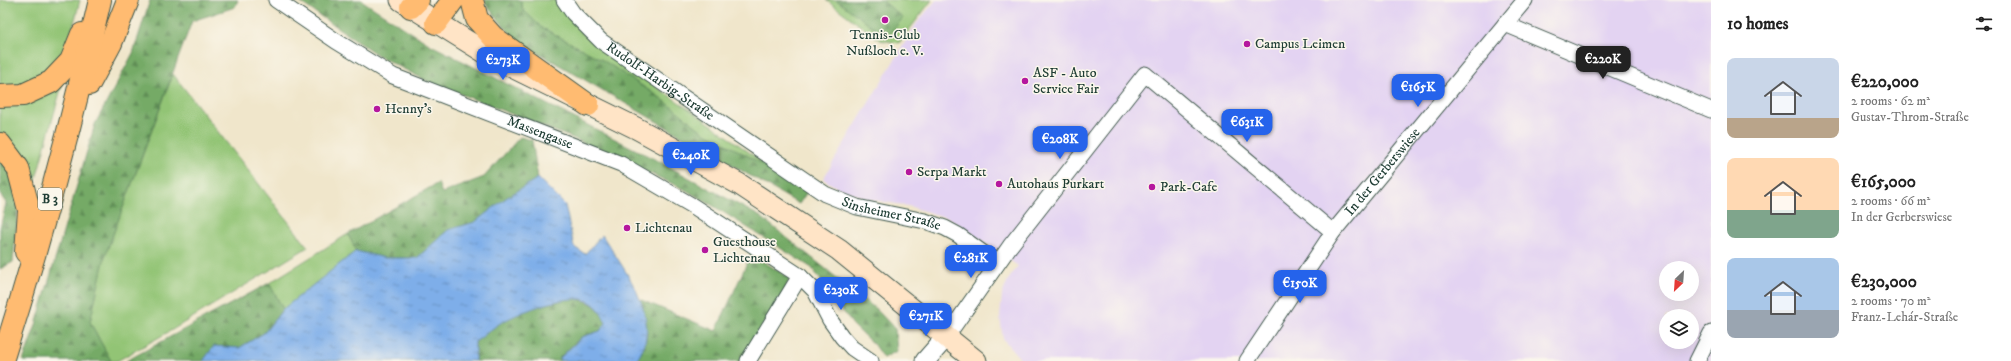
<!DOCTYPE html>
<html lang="en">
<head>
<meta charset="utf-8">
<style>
	:root { --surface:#fff; --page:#f6f6f6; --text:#222; --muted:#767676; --accent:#2563eb }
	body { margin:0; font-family:"IM FELL DW Pica",serif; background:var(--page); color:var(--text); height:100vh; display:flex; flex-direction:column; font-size:15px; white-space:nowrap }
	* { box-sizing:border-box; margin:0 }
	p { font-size:13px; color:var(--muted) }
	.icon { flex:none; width:22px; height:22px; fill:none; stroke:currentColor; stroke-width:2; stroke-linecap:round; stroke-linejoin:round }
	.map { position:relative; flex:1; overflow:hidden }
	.details { display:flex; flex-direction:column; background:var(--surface); width:300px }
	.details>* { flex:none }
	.needle { width:26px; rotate:205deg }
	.controls { position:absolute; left:1659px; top:261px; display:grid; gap:8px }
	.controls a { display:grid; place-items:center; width:40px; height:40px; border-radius:50%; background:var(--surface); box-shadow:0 4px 16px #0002; font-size:20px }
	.price { position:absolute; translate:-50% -34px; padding:0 9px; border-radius:8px; background:var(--accent); color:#fff; font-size:13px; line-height:26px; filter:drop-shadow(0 1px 2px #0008) }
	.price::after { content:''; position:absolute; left:50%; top:24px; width:12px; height:9px; margin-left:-6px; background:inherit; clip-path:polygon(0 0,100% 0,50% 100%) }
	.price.active { background:#222; color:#fff }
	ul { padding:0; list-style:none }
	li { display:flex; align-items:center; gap:12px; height:100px; padding:0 16px }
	li span { display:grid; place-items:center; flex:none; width:112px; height:80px; border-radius:8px; color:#555 }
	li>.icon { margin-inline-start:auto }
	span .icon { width:48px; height:48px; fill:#fffc; stroke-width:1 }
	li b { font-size:17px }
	h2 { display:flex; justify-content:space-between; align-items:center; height:48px; padding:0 16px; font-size:17px }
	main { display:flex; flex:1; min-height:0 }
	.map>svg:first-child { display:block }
</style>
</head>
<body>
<main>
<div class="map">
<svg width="1711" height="361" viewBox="0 0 1711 361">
	<defs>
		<pattern id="forest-firs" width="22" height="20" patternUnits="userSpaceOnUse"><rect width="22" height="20" fill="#75aa66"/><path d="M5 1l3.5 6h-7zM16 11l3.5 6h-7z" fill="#5f8c55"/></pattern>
		<pattern id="water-ripples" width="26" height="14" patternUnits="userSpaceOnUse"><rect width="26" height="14" fill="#7eaee9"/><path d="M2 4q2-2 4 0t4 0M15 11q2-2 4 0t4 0" fill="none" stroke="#678fbe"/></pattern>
	</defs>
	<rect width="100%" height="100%" fill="#fbf7ec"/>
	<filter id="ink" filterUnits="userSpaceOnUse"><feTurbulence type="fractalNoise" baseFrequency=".025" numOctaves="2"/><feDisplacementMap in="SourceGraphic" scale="8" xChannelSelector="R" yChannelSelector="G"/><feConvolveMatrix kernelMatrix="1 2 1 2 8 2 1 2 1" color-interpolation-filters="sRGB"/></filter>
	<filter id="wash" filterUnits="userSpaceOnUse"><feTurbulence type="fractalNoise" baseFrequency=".012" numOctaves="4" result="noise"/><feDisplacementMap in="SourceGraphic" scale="16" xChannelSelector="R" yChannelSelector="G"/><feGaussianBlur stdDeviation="0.9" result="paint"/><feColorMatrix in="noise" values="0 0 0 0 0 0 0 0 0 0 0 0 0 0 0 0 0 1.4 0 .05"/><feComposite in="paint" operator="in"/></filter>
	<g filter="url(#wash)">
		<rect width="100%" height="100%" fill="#f0e6cb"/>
		<path fill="#e3d3f2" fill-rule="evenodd" d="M936 0H1711V361H1022L1003 339 1000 317 1002 295 1008 280 1018 266 951 219 908 206 868 199 838 188 823 179 916 24ZM1666 268H1692V294H1666ZM1666 316H1692V342H1666Z"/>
		<g fill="#92c475" stroke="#588054">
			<path d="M0 0H80C72 32 64 68 31 83 23 87 9 86 0 86Z"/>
			<path d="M520 0H555L582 33 597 46 712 125 772 169 702 131 662 99 604 61 541 27 523 10Z"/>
			<path d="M826 0H932L899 43 880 40Z"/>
			<path d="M173 74 308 247 172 330 117 361H111L90 322 105 256Z"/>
			<path d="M62 85 32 193 0 134V104Z"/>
			<path d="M348 234 356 251 283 309 269 283Z"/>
		</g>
		<g fill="url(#forest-firs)" stroke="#4a744d">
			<path d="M150 0H238L235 7 192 21 105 256 90 322 111 361H23L35 328 95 124 133 53Z"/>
			<path d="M297 0H361L429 44 662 163 761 217 877 310 895 329 897 351 883 358 874 345 853 325 812 268 715 207 684 189 575 139 425 80 379 56Z"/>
			<path d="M485 0H520L523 10 541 27 604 61 662 99 702 131 772 169 807 192 799 204 516 40 486 5Z"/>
			<path d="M836 0H882L903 18 887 37Z"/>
			<path d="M520 137 532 140 538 178 506 198 475 222 448 230 417 258H385L356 251 348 234 438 183 442 193 484 177Z"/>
			<path d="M0 153 12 169 18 209 13 262 0 269V229L6 203 0 194Z"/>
			<path d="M751 254 790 278 785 290 741 361H636C652 339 648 323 639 299L716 331Z"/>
			<path d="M269 283 283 309 264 333 239 348 214 346 203 361H126Z"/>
			<path d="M571 298C591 302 598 304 606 323L600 331 581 337 560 357V361H475V342L501 322 528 309Z"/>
		</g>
		<path fill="url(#water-ripples)" stroke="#4e768e" d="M538 178 565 205 574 247 585 254 602 235C624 270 666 320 636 361H560V358L582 337 600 331 606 323C602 314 599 307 590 302 570 291 521 312 502 322 493 327 484 336 475 342V361H203L214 346 239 348 264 333 283 309 356 251 385 258H417L448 230 475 222 506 198Z"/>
	</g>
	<g filter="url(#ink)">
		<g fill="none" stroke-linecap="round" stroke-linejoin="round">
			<defs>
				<g id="minor">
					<path id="s1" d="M276 0 336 41 393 76 621 164 693 206 800 276 815 291 830 320 842 337 852 348 871 361"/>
					<path id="s2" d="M564 0 573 13 601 41 825 194 857 207 925 221 945 228 958 235 997 263"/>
					<path d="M1505 24 1711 110"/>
					<path d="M947 336 1010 246 1145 74 1333 232"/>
					<path d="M748 361 800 276"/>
					<path id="s3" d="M1247 361 1333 232 1525 0"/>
					<path d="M1697 361 1711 333"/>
				</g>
				<path id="tertiary" d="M925 361 947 336"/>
				<path id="secondary" d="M401 0 494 58 636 128 739 184 839 250 976 361"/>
				<g id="trunk">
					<path d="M472 0 477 19 493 37 588 105"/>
					<path d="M411 7 418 0"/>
					<path d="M436 23 453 0"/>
					<path d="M89 84 111 43 128 0"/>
					<path d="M0 96 23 95 51 82 71 61 82 34"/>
					<path d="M0 144 18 168 29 210 26 252"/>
					<path d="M2 361C40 242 72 122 100 0"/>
				</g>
			</defs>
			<use href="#minor" stroke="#3e564b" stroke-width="17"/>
			<use href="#tertiary" stroke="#3e564b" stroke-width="21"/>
			<use href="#secondary" stroke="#3e564b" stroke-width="23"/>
			<use href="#trunk" stroke="#3e564b" stroke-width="24"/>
			<use href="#minor" stroke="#fff" stroke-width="15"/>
			<use href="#tertiary" stroke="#fff" stroke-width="19"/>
			<use href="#secondary" stroke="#ffe4c6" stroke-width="21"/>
			<use href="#trunk" stroke="#ffbb71" stroke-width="22"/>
		</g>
	</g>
	<g fill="#b5179e" stroke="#fbf7ec" stroke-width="1.5">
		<circle cx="885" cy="20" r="4"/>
		<circle cx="1247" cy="44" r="4"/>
		<circle cx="1025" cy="81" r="4"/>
		<circle cx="377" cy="109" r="4"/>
		<circle cx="909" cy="172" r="4"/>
		<circle cx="999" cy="184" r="4"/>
		<circle cx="1152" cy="187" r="4"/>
		<circle cx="627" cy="228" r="4"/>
		<circle cx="705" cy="250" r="4"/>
	</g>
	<g text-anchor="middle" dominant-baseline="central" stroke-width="3" stroke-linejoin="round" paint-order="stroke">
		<rect fill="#fbf7ec" stroke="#61756b" stroke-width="1" x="38" y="188" width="24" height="22" rx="3"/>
		<g font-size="13" font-weight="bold" fill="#1f3d34">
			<text x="50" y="199">B 3</text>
		</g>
		<g font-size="14" fill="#1f3d34" stroke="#fbf7ec" text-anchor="start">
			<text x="885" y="35" text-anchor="middle">Tennis-Club<tspan x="885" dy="16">Nußloch e. V.</tspan></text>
			<text x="1255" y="44">Campus Leimen</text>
			<text x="1033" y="73">ASF - Auto<tspan x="1033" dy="16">Service Fair</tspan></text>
			<text x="385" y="109">Henny's</text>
			<text x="917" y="172">Serpa Markt</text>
			<text x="1007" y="184">Autohaus Purkart</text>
			<text x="1160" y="187">Park-Cafe</text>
			<text x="635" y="228">Lichtenau</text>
			<text x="713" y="242">Guesthouse<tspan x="713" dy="16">Lichtenau</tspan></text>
		</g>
		<g font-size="14" fill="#1f3d34" stroke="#fbf7ec">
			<text stroke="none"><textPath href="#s2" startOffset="127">Rudolf-Harbig-Straße</textPath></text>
			<text stroke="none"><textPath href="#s1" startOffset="297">Massengasse</textPath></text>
			<text stroke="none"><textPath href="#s3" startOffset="233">In der Gerberswiese</textPath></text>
			<text stroke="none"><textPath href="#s2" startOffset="396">Sinsheimer Straße</textPath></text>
		</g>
	</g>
</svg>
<div class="controls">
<a><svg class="needle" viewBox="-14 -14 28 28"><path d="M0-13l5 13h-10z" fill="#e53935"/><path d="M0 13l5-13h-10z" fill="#767676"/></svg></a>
<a><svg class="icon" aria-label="layers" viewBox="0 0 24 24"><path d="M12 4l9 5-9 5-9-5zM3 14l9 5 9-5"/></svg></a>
</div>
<b class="price active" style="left:1603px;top:80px">€220K</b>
<b class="price" style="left:503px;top:81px">€273K</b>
<b class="price" style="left:1418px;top:108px">€165K</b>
<b class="price" style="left:1247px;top:143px">€631K</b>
<b class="price" style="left:1060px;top:160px">€208K</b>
<b class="price" style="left:691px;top:176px">€240K</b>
<b class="price" style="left:971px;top:279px">€281K</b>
<b class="price" style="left:1300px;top:304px">€150K</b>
<b class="price" style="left:841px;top:311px">€230K</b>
<b class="price" style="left:926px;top:337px">€271K</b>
</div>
<section class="details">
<h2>10 homes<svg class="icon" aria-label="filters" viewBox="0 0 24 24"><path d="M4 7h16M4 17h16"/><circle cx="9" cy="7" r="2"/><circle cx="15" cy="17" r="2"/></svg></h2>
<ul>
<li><span style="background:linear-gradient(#c9d6e8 75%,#b9a48a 0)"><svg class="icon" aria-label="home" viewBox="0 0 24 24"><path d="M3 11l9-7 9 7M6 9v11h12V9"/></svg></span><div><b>€220,000</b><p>2 rooms · 62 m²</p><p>Gustav-Throm-Straße</p></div></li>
<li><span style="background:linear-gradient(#ffd9b3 65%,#7fa58c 0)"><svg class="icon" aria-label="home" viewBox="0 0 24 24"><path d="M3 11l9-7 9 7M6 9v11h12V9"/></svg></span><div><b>€165,000</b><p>2 rooms · 66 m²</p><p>In der Gerberswiese</p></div></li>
<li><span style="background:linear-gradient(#a9c7e8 65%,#9aa5b1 0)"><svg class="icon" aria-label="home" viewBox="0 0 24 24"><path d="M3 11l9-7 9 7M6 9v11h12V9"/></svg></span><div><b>€230,000</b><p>2 rooms · 70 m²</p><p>Franz-Lehár-Straße</p></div></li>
</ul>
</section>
</main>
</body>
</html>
